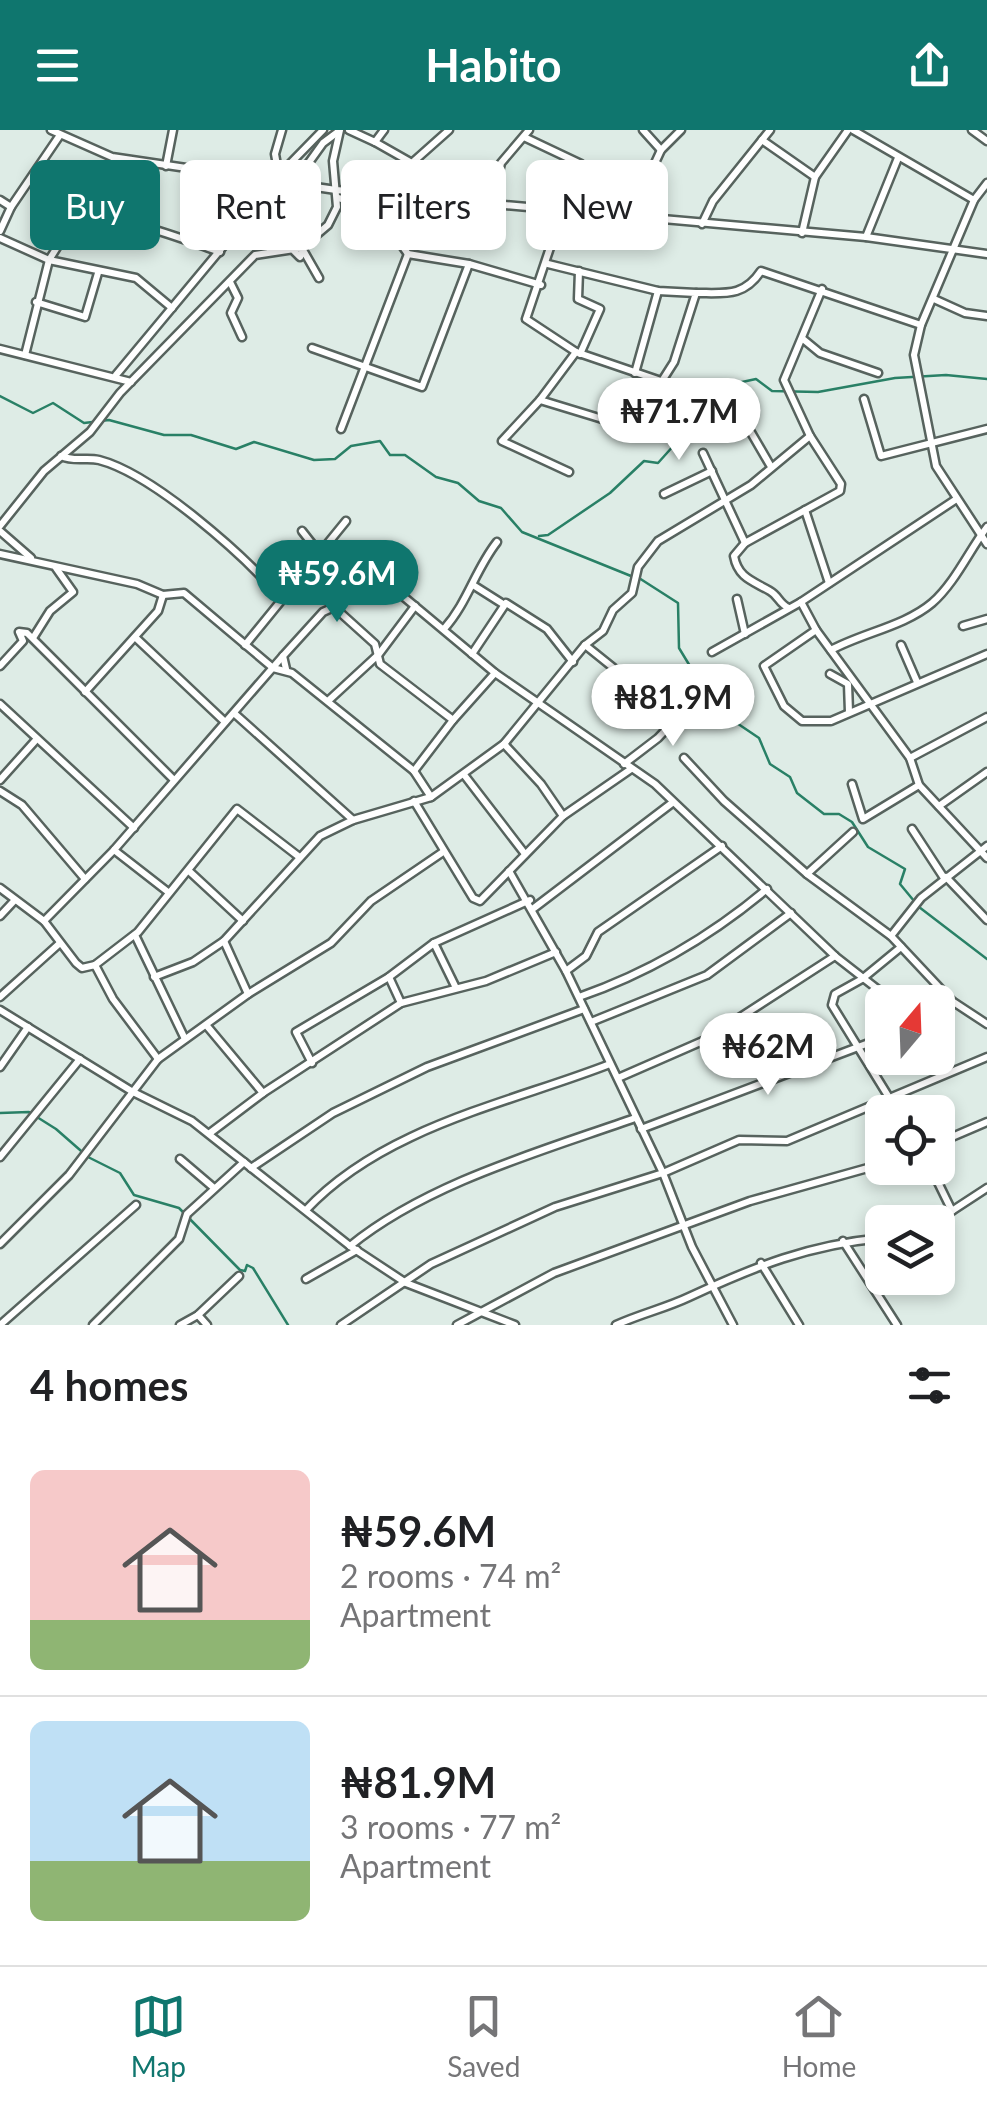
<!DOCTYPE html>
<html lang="en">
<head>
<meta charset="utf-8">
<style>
	:root { --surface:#fff; --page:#f2f2f2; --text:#202124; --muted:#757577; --line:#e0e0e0; --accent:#0f766e }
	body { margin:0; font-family:Lato,sans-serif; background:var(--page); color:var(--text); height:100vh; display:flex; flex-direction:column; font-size:38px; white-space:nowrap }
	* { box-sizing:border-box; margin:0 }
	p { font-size:32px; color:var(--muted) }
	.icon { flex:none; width:55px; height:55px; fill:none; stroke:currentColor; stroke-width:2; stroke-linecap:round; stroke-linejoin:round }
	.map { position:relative; height:1195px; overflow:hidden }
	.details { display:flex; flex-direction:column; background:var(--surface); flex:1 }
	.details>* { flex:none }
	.guide { position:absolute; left:30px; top:30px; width:928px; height:90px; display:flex; gap:20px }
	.needle { width:65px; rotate:19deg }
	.controls { position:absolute; left:865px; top:855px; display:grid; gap:20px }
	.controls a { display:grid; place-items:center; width:90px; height:90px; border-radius:15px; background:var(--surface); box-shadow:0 5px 15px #0003; font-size:50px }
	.price { position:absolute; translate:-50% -85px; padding:0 22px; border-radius:35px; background:#fff; color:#222; font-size:32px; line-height:65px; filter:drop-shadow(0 2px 5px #0008) }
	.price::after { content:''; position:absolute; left:50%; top:60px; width:30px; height:22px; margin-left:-15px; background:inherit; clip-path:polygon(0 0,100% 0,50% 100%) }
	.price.selected { background:var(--accent); color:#fff }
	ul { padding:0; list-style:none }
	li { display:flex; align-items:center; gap:30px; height:250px; padding:0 30px }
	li+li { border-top:2px solid var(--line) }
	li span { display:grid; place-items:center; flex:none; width:280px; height:200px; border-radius:15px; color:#555 }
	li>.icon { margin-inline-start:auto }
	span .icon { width:120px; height:120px; fill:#fffc; stroke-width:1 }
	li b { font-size:42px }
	h2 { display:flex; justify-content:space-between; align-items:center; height:120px; padding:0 30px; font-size:42px }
	.chip { padding:0 35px; border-radius:15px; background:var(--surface); box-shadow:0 5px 15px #0003; font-size:35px; line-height:90px }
	.chip.selected { background:var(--accent); color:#fff }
	header { display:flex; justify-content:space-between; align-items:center; height:130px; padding:0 30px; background:var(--accent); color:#fff; font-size:45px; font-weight:700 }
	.tab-bar { display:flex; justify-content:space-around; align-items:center; height:140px; border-top:2px solid var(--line); background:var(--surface); font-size:28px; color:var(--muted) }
	.tab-bar a { display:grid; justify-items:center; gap:5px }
	.tab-bar .selected { color:var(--accent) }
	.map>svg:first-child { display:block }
</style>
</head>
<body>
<header><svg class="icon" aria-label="menu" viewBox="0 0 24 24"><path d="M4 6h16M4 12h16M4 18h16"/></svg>Habito<svg class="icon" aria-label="share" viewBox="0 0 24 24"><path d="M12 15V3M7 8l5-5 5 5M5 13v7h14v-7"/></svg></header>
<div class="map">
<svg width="987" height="1195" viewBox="0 0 987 1195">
	<rect width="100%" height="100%" fill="#deece6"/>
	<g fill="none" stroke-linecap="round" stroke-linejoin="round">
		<g stroke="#298066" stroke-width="2.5">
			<path d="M0 266 33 283 53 273 84 293 109 290 164 305H191L236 319 254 312 314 330 335 329 351 316 380 311 390 325H405L436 347 458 353 479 371 501 378 522 402 631 446"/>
			<path d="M539 406 548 405 610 363 644 331 658 333 701 285 714 258 756 249 772 261 818 262 895 248 946 245 987 249"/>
			<path d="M639 448 678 473 679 518 716 579 759 608 770 634 790 647 797 663 824 684H839L852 692 868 717 905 739 900 754 919 777 987 829"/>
			<path d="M0 983 29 982 56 999 88 1027 120 1043 134 1065 179 1078 240 1140 245 1141 247 1135 253 1138 288 1195"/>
		</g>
		<defs>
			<g id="minor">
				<path d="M51 0 112 27 336 60 866 107 987 124"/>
				<path d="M349 0 375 12 384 0"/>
				<path d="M643 0 661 20"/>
				<path d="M853 0 974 70"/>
				<path d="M972 0 987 11"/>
				<path d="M524 7 581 34"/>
				<path d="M762 10 815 47"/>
				<path d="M375 12 412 33 436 69"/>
				<path d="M413 32 449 0"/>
				<path d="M166 36 173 0"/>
				<path d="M280 44 323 0"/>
				<path d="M279 46 275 24 282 0"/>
				<path d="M295 52 323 13 339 1"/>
				<path d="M987 53 974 70 921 195 914 225 936 336 987 414"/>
				<path d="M338 68 366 75 385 92 408 124"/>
				<path d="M0 70 11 77"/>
				<path d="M492 73 501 33 529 0"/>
				<path d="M563 79 526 189 576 222 661 251"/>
				<path d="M630 87 661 20 681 0"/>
				<path d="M702 94 713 71 770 0"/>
				<path d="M0 101 11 77 60 5"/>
				<path d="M802 103 815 47 848 0"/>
				<path d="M866 107 898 28"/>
				<path d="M0 108 49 130 136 148 172 178"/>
				<path d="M294 121 300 127 303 120 319 148"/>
				<path d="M579 141 578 169 600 179 580 224"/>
				<path d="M230 152 238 168 231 183 242 207"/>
				<path d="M696 163C725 163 744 167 761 141L921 195"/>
				<path d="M934 169 965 183 987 186"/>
				<path d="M36 172 85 187 98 143"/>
				<path d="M803 209 820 223 878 243"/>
				<path d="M312 218 422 257 469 134"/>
				<path d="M0 219 131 252"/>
				<path d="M25 225 49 130 73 92C108 78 185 110 220 122"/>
				<path d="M635 243 658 161"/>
				<path d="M116 245 266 65 271 51"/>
				<path d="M864 269 881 326 987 299"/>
				<path d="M540 270 632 298 674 232 696 163 658 161 548 134"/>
				<path d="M742 287 770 335"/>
				<path d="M341 299 408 124 469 134 541 155"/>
				<path d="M703 323 745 413 840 361 841 354 810 306 784 250 822 159"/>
				<path d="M61 326C74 332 86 327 99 330 153 344 244 425 282 469"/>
				<path d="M569 342 502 311 540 270 576 222"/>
				<path d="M664 364 712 341"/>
				<path d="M805 380 829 453"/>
				<path d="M0 396 44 341 90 302 120 263 255 125 301 118 328 95 337 77 333 31 340 0"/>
				<path d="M0 401 31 428"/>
				<path d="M302 401 320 424"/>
				<path d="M745 413 734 426C738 448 753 451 770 461 779 466 779 474 789 478"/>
				<path d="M0 424 137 454 163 465 184 463 273 538 292 543 414 641 431 667"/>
				<path d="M473 455 503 474"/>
				<path d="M737 469 745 504"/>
				<path d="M801 472 816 500 910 628 919 655 987 728"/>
				<path d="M334 477 375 514 380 534 453 590 414 641"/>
				<path d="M963 496 987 489"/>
				<path d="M444 499C468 472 475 440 497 412"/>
				<path d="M816 500 764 536 784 576 802 591H831L987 524"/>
				<path d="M33 508 50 481 73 462 56 438"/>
				<path d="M136 508 225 592"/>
				<path d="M245 515 346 391"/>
				<path d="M585 515 626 548 668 599"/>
				<path d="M901 515 917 552"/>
				<path d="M831 520C862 503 905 496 932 473 955 453 970 419 987 397"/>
				<path d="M712 522 801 472 955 370"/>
				<path d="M472 524 506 473 547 499 573 532"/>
				<path d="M0 536 23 511 19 502 27 503 174 650"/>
				<path d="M286 539 283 526 323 482 334 477 358 442 368 437 495 543 655 654 835 826 894 872"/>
				<path d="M830 544 848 554 849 582"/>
				<path d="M85 562 158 481 163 465"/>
				<path d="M328 571 379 524 415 476"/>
				<path d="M0 574 134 698"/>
				<path d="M235 584 353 690"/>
				<path d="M453 590 495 543"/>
				<path d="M504 614 541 654 563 686"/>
				<path d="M684 628 724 671 807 744 891 806 952 871 987 894"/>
				<path d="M910 628 987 587"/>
				<path d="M624 634 658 608 693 571"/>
				<path d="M465 646 525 724"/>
				<path d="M0 650 35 611"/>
				<path d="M852 654 863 689 919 655"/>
				<path d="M0 661 22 675 85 749"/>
				<path d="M414 671 473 768 480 771 563 686 631 639"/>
				<path d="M939 676 987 642"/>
				<path d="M912 699 944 748"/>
				<path d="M114 720 168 762"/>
				<path d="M189 741 243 791"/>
				<path d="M509 741 566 841 663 1043 692 1117 733 1195"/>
				<path d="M807 744 853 702"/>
				<path d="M946 747 987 790"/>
				<path d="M0 758 44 791 76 833 82 838 95 835 113 869 158 929"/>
				<path d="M534 778 672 673"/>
				<path d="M0 786 14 771"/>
				<path d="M44 791 114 720 283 526"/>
				<path d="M135 805 185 909"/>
				<path d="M891 806 921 768 987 716"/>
				<path d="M224 811 248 864"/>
				<path d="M434 813 456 858"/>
				<path d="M95 835 138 802 237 679 298 726"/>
				<path d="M566 841 586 826 598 802 722 716"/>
				<path d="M154 847 193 832 224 811 320 706 353 690 431 667 504 614 585 515 603 501 613 480 632 463 638 437 658 411 751 355 810 306"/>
				<path d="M389 847 401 873"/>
				<path d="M0 867 60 813"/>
				<path d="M579 867C648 843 711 806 767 759"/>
				<path d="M0 880 133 962 192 991 350 1116 406 1153 515 1195"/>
				<path d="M938 880 952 871"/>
				<path d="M591 892 707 845 791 783"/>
				<path d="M207 896 263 963"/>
				<path d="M312 933 296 902 389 847 434 813 530 770"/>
				<path d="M0 937 28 897"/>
				<path d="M618 948 705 910 835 826"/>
				<path d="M898 982 832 875 835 864 862 849 901 817"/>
				<path d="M641 999 882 908"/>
				<path d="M210 1003 263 963 401 873 486 851 556 822"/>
				<path d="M938 1013 987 992"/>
				<path d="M0 1027 80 929"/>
				<path d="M180 1029 214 1058"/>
				<path d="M251 1038 333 983 427 937 584 879"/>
				<path d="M931 1038 952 1081"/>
				<path d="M306 1080C383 997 510 973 610 934"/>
				<path d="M935 1092 987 1058"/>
				<path d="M843 1111 897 1195"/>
				<path d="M0 1114 69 1045 158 929 248 864 331 813 371 771 443 722"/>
				<path d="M350 1116C427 1053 542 1021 635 988"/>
				<path d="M761 1133 799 1195"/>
				<path d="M306 1149 357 1120"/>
				<path d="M198 1185 207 1195"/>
				<path d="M0 1195 136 1075"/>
				<path d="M93 1195 179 1109 187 1084 244 1032"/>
				<path d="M180 1195 198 1185 239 1146"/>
				<path d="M341 1195 431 1134 555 1077 663 1043 739 1010 787 1011 987 927"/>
				<path d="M457 1195 554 1143 750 1071 882 1034"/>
				<path d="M616 1195C640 1184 666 1178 689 1167 756 1136 808 1115 882 1108"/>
			</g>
		</defs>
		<use href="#minor" stroke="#57635e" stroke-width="11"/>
		<use href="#minor" stroke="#fff" stroke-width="6"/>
	</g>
</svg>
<div class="controls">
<a><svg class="needle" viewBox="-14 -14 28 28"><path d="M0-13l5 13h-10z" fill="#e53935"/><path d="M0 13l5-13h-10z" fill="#757577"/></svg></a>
<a><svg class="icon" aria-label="locate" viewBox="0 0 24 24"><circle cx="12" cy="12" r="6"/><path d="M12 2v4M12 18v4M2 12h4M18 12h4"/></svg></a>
<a><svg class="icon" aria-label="layers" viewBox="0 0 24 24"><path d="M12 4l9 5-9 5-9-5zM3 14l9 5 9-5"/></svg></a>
</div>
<b class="price" style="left:679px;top:333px">₦71.7M</b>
<b class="price selected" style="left:337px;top:495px">₦59.6M</b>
<b class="price" style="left:673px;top:619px">₦81.9M</b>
<b class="price" style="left:768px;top:968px">₦62M</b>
<div class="guide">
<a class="chip selected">Buy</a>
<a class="chip">Rent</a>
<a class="chip">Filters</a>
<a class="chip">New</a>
</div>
</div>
<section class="details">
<h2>4 homes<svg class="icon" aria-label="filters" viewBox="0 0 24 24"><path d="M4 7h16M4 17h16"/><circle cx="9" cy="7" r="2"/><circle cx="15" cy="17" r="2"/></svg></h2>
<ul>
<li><span style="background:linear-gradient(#f6c9c9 75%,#8fb573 0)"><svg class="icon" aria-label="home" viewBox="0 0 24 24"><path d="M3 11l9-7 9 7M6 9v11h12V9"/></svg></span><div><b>₦59.6M</b><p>2 rooms · 74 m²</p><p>Apartment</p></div></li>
<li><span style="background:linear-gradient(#bfe0f5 70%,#8fb573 0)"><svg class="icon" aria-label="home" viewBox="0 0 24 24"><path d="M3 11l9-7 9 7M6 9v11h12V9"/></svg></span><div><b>₦81.9M</b><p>3 rooms · 77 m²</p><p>Apartment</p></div></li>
</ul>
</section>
<nav class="tab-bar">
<a class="selected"><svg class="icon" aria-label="map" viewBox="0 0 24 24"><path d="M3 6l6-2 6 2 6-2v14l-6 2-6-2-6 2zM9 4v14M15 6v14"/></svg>Map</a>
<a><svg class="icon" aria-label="saved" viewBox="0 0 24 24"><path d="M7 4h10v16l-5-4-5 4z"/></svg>Saved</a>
<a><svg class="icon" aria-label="home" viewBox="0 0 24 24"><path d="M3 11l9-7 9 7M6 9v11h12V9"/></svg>Home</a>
</nav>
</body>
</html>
